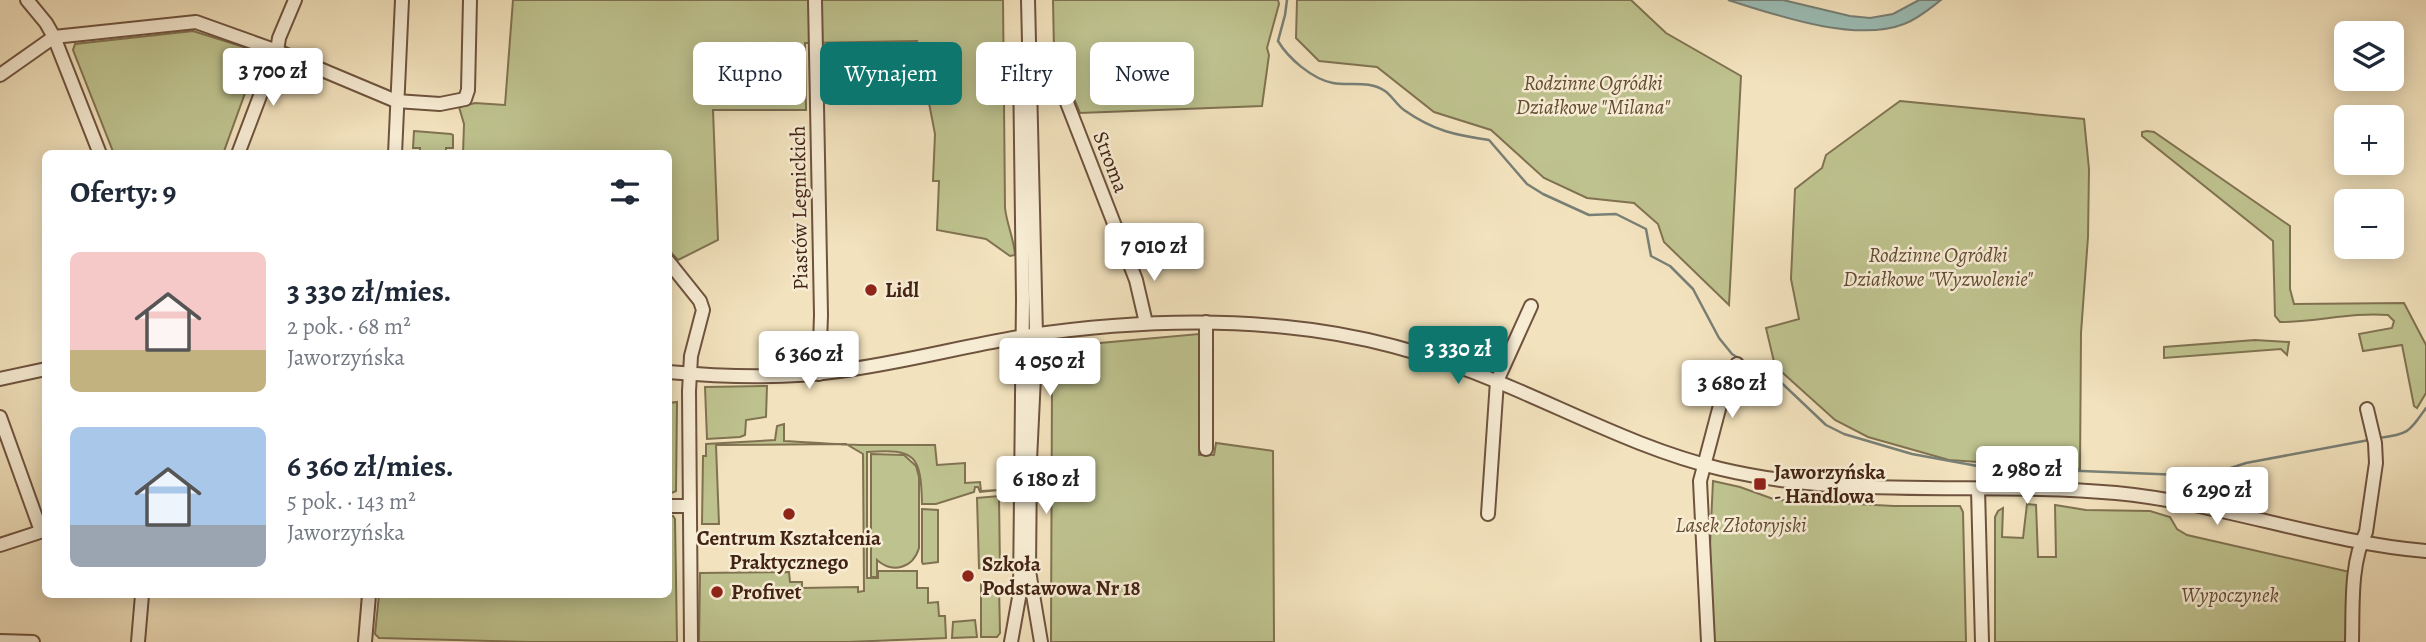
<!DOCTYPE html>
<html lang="pl">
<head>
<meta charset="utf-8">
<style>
	:root { --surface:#fff; --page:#f6f6f7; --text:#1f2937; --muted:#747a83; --accent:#0f766e }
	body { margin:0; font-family:Alegreya,serif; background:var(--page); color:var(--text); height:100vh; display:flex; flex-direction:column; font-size:26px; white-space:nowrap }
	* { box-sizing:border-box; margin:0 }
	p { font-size:23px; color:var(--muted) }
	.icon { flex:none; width:38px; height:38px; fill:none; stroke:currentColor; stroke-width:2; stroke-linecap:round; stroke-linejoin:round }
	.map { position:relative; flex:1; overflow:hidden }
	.details { position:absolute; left:42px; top:150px; width:630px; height:448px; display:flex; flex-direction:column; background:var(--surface); border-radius:10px; box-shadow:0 4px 18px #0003 }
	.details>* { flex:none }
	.guide { position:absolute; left:693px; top:42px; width:665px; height:63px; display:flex; gap:14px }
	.tools { position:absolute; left:2334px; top:21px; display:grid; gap:14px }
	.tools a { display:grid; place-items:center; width:70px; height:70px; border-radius:10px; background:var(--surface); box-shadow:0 4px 18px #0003; font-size:35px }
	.price { position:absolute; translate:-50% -60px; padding:0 16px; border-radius:7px; background:#fff; color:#222; font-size:23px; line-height:46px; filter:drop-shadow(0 2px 4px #0008) }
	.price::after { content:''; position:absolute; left:50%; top:42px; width:21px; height:16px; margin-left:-10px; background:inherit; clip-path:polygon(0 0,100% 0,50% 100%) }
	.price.active { background:var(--accent); color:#fff }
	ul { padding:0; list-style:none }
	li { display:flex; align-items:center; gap:21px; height:175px; padding:0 28px }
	li span { display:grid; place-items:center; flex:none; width:196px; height:140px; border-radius:10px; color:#555 }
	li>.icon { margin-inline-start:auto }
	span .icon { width:84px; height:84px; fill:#fffc; stroke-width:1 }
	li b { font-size:30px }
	h2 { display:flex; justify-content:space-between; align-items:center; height:84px; padding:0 28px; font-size:30px }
	.pill { padding:0 24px; border-radius:10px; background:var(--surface); box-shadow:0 4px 18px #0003; font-size:24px; line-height:63px }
	.pill.active { background:var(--accent); color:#fff }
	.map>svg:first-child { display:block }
</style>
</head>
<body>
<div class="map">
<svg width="2426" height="642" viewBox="0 0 2426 642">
	<rect width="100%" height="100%" fill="#f2e2bd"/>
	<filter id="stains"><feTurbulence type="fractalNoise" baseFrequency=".00286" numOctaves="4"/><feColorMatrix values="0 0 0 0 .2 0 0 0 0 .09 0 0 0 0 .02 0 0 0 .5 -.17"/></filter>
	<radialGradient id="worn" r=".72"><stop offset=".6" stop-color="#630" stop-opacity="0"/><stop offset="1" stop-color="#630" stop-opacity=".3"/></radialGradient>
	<g fill="#bec28e" stroke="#807251" stroke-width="2">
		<path d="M513 0H1003L1005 208C1007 225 1014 239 1015 255L1010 256 986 239 937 230 939 181H933L935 134 917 41 805 43 806 110H713L718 240 678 260 669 250 668 154H463L464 124 459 107 475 103 505 105Z"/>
		<path d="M1053 0H1278L1279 4 1267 48 1269 55 1262 106 1080 113 1054 51Z"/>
		<path d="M1297 0H1631L1666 33 1741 76 1729 305 1664 242 1658 224 1634 203 1587 198 1544 178 1491 130 1434 112 1377 67 1319 61 1296 38Z"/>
		<path d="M193 31 247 48 257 60 223 154H114L73 50 75 44Z"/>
		<path d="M1900 101 2084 119 2089 169 2088 237 2081 333 2080 469 1949 460 1868 437 1835 420 1775 366 1766 328 1799 319 1791 279 1795 189 1822 168 1826 155Z"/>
		<path d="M414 131 451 134 453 135V148H446V154H420V148H413Z"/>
		<path d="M2147 131 2154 132 2290 226V289L2294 304 2404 303 2426 345V393L2417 408 2414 406 2402 345 2363 351 2359 334 2392 328 2394 321 2388 315C2351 312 2317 322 2280 322L2275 316 2273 241 2142 136V132Z"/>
		<path d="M1199 334V455H1214L1216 443 1273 451 1274 642H1051L1052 378 1089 375V344Z"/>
		<path d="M2255 340 2289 342 2287 355 2281 349 2164 358V347Z"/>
		<path d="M767 386 766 417 746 420 745 435 740 437 707 439 705 387Z"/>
		<path d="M677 402 676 491 669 494V403Z"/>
		<path d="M784 424V441C810 442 837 445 863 445 887 445 911 445 935 445L937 465 965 463V483L980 482 981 491 999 490 980 492 978 487H975L974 492 936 504H922C921 456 916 448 867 452V578H878V571H917V588H928V603L938 602 939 616H945L946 638 848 642H699L700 573 789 572 790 582H802V588L858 587V592L864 591 863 454 846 444 716 445 719 524H702L703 456H706V444L775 440 777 426Z"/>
		<path d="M871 454 904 455 916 466 919 477V548C913 568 893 574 877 560V577H871Z"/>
		<path d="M1713 481 1740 487 1776 500 1894 506H1960L1963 512 1966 642H1714L1709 566Z"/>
		<path d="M999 496 1000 570 979 568 977 498Z"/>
		<path d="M2027 504 2036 505 2038 557H2056L2055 505 2086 510 2150 511 2170 517 2177 529 2187 535 2350 572 2345 642H1995V517L1998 511 2003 508 2002 537 2023 538Z"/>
		<path d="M922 509 938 510V562L923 564 922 562Z"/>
		<path d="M669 516H673L675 519 677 642H530L379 638 375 634 379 595H668Z"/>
		<path d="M981 584H999L1000 633 997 637H981Z"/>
		<path d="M975 620 977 637 952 638 953 622Z"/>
	</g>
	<path fill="#9bbdb5" stroke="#787f75" stroke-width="2" d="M1728 0H1783L1850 16 1870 18 1893 14 1919 0H1941C1929 9 1918 19 1904 24 1855 43 1776 15 1728 0Z"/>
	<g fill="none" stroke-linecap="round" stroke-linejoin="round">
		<g stroke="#787f75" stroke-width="2.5">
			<path d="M1287 0 1285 15 1278 41C1288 58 1312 79 1333 83 1350 86 1369 80 1385 91 1392 96 1397 105 1404 110 1434 131 1455 135 1489 140L1527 184 1543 194 1589 215 1616 214 1646 229 1651 256 1670 266 1693 289 1719 338 1732 354 1746 363 1768 370 1826 425 1844 434 1912 454 1983 467 2206 476 2246 463 2369 440"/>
			<path d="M2379 438C2409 434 2409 432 2426 408"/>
		</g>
		<defs>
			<g id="minor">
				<path d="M27 0 46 23 54 37 100 154"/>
				<path d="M815 0 821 315 819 374"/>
				<path d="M1028 0 1036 335 1030 460 1029 571 1041 642"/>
				<path d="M0 75 54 37 196 22 277 51 396 101 440 104 465 99 468 90 470 0"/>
				<path d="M1029 79C1044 79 1054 83 1064 95L1136 280 1146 323"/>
				<path d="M238 154 277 51 279 38 295 0"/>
				<path d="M395 154 402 0"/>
				<path d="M668 261 700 301 703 310 691 356 689 391 691 642"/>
				<path d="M1206 322V449"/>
				<path d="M668 372C725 377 783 379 839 371 902 363 963 346 1025 336 1112 323 1199 318 1286 327 1360 334 1435 355 1503 384 1575 414 1645 451 1721 469 1851 500 1984 481 2116 493 2221 503 2321 542 2426 551"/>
				<path d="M0 379 46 369"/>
				<path d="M0 417 41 531"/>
				<path d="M1978 489 1982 642"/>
				<path d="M668 506H689"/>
				<path d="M1488 514 1497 381 1531 306"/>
				<path d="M0 545 46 530"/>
				<path d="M0 641 33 642"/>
				<path d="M138 642 142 595"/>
				<path d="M365 642 369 595"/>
				<path d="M1011 642 1020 592 1023 299 1020 63"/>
				<path d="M1708 642 1700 481 1724 390 1737 364"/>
				<path d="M2352 642C2353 608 2350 563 2366 532L2376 463 2375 443 2367 409"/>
			</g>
		</defs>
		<use href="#minor" stroke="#6f533e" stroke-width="16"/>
		<use href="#minor" stroke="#f7ecd4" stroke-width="12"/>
	</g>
	<g fill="#8f2418" stroke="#f7ecd4" stroke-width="2.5">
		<circle cx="871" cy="290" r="7"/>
		<rect x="1753" y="477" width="14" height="14" rx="3.5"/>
		<circle cx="789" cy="514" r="7"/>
		<circle cx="968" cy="576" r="7"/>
		<circle cx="717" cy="592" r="7"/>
	</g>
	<g text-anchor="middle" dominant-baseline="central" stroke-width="5" stroke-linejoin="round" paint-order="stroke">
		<g font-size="21" font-style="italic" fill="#624b32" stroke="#f7ecd4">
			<text x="1593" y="83">Rodzinne Ogródki<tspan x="1593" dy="24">Działkowe "Milana"</tspan></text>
			<text x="1938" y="255">Rodzinne Ogródki<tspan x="1938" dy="24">Działkowe "Wyzwolenie"</tspan></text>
			<text x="1741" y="525">Lasek Złotoryjski</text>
			<text x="2230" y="595">Wypoczynek</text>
		</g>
		<g font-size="21" fill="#432314" stroke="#f7ecd4">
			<text transform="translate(1111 162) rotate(69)">Stroma</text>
			<text transform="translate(799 208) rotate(-91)">Piastów Legnickich</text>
		</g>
		<g font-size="21" font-weight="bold" fill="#432314" stroke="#f7ecd4" text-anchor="start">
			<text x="885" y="290">Lidl</text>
			<text x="1774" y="472">Jaworzyńska<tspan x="1774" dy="24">- Handlowa</tspan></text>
			<text x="789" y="538" text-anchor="middle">Centrum Kształcenia<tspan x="789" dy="24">Praktycznego</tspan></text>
			<text x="982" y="564">Szkoła<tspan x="982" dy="24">Podstawowa Nr 18</tspan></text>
			<text x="731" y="592">Profivet</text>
		</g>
	</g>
	<rect width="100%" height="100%" filter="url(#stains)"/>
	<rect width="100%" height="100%" fill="url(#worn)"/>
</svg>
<div class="tools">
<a><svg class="icon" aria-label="layers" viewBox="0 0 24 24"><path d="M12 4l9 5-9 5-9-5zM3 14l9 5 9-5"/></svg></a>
<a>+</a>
<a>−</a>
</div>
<b class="price" style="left:273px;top:108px">3 700 zł</b>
<b class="price" style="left:1154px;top:283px">7 010 zł</b>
<b class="price active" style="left:1458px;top:386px">3 330 zł</b>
<b class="price" style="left:809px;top:391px">6 360 zł</b>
<b class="price" style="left:1050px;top:398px">4 050 zł</b>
<b class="price" style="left:1732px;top:420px">3 680 zł</b>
<b class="price" style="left:2027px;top:506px">2 980 zł</b>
<b class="price" style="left:1046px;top:516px">6 180 zł</b>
<b class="price" style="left:2217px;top:527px">6 290 zł</b>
<div class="guide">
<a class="pill">Kupno</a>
<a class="pill active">Wynajem</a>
<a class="pill">Filtry</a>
<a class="pill">Nowe</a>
</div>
<section class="details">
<h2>Oferty: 9<svg class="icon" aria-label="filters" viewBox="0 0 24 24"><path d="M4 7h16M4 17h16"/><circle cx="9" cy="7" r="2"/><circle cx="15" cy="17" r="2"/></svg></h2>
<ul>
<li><span style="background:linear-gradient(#f6c9c9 70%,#c2b280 0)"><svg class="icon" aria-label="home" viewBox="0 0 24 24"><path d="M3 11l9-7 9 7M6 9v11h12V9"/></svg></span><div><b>3 330 zł/mies.</b><p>2 pok. · 68 m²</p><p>Jaworzyńska</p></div></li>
<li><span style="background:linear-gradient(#a9c7e8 70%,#9aa5b1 0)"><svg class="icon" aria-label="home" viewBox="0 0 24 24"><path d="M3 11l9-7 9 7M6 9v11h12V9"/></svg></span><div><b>6 360 zł/mies.</b><p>5 pok. · 143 m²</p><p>Jaworzyńska</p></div></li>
</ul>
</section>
</div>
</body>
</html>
